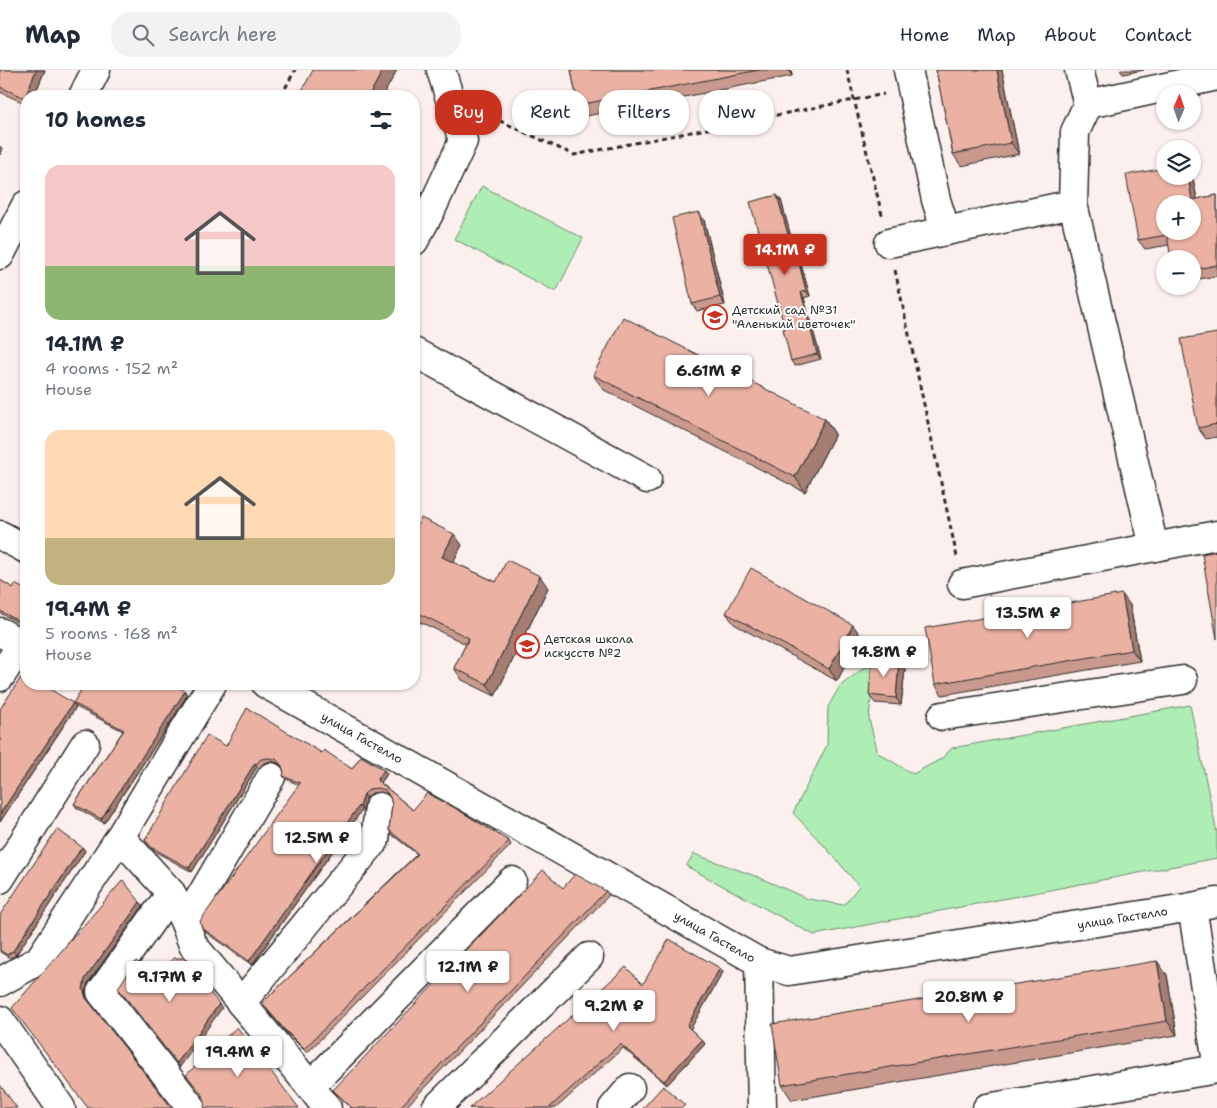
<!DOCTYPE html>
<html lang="en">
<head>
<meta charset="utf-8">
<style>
	:root { --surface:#fff; --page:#f2f2f3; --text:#1f2937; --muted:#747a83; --line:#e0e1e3; --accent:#c8321e }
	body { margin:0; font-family:"Shantell Sans",sans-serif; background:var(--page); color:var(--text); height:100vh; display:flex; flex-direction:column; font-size:19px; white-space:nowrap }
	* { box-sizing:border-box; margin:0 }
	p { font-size:16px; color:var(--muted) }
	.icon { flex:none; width:28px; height:28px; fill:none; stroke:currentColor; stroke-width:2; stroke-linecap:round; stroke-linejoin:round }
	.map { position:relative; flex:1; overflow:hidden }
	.drawer { position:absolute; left:20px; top:20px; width:400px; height:600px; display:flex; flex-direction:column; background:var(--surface); border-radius:20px; box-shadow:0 1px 4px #0004 }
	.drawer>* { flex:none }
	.hud { position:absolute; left:435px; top:20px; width:475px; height:45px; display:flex; gap:10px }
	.needle { width:32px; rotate:2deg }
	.buttons { position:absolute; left:1156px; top:15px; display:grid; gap:10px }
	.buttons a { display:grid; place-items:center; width:45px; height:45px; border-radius:50%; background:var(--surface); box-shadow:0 1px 4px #0004; font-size:25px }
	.price { position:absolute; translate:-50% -42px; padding:0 11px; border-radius:5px; background:#fff; color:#222; font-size:16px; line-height:32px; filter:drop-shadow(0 1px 2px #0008) }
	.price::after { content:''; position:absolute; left:50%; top:30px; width:15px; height:11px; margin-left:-8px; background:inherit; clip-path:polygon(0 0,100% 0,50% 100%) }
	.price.current { background:var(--accent); color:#fff }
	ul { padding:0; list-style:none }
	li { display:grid; align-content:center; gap:10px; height:265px; padding:0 25px }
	li span { display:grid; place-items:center; height:155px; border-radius:15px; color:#555 }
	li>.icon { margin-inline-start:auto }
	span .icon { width:90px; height:90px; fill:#fffc; stroke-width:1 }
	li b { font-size:21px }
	h2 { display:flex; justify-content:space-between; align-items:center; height:60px; padding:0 25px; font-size:21px }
	.pill { padding:0 18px; border-radius:20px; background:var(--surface); box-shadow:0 1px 4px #0004; font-size:18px; line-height:45px }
	.pill.current { background:var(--accent); color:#fff }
	header { display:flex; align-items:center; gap:30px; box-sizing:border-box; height:70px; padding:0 25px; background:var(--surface); border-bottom:1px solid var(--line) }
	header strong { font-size:24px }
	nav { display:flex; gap:28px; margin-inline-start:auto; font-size:18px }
	.search { width:350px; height:45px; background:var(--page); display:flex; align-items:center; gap:12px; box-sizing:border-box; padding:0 18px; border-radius:20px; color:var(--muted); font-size:19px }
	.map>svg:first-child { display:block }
</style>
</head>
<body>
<header>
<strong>Map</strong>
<div class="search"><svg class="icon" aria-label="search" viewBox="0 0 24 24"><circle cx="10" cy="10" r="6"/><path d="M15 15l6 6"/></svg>Search here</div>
<nav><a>Home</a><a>Map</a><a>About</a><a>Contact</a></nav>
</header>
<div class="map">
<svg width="1217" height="1038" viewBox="0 0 1217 1038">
	<rect width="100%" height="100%" fill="#fbf0ed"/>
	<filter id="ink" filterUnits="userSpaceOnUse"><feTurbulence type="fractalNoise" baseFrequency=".02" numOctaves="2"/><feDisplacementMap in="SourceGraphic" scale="10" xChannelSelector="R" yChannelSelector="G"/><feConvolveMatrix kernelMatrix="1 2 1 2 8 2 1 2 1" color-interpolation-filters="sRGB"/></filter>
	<g filter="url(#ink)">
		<g fill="#aeedb4" stroke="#6c8c70">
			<path d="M482 116 583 168 556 222 454 169Z"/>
			<path d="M865 597 874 598 869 649 878 683 913 704 941 689 952 678 1190 635 1217 763V788L814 865 686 796 694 784 758 807 808 829 844 835 859 816 828 780 793 743 827 675 828 637 840 616Z"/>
		</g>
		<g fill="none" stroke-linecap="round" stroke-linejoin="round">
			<defs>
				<g id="minor">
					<path d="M908 0 936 130 946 161"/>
					<path d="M1079 0 1088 34"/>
					<path d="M83 26 96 0"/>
					<path d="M1073 134 1154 477"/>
					<path d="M414 171 431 140 463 71 441 0"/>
					<path d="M889 173 1073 134 1075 62 1088 34 1217 6"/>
					<path d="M0 185 26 135"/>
					<path d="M414 282 647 409"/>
					<path d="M0 465 26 479"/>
					<path d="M962 514 1217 465"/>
					<path d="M0 562 22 574 0 607"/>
					<path id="s1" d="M266 614 759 892 789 901 1192 837 1217 832"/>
					<path d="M942 646 1183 610"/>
					<path d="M120 767 171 823 185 853 193 875 310 1016 327 1038"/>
					<path d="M0 809 85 674"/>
					<path d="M171 823 101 922 192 1038"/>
					<path d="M1192 837 1217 992"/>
					<path d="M185 853 271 707"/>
					<path d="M759 892 762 1038"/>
					<path d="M0 912 39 890 120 767 212 614"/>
					<path d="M241 933 375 770 379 737"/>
					<path d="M0 950 61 1038"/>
					<path d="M310 1016 512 811"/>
					<path d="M436 1038 589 887"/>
					<path d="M613 1038 630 1018"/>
					<path d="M987 1038 1217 999"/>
				</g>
			</defs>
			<use href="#minor" stroke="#2b2b2b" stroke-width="31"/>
			<g stroke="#2b2b2b" stroke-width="3" stroke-dasharray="5 4" stroke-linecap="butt">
				<path d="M847 0 882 145"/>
				<path d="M281 26 295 0"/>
				<path d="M483 43 574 85 884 24"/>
				<path d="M895 200 957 487"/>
			</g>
			<use href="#minor" stroke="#fff" stroke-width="28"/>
		</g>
		<g fill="#ca998d" stroke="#2b2b2b">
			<path d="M0 0H45L34 26H26V34L0 22Z"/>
			<path d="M571 0H791L792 6 586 46 578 35Z"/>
			<path d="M936 0H1002L1019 84 961 96 953 84Z"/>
			<path d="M1120 0H1144L1123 4Z"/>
			<path d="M1192 104 1197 129 1217 125V206L1192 210V189L1169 175 1145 179 1138 170 1192 106Z"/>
			<path d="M781 130 796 186 800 191 810 226 804 228 821 289 795 296 791 291 785 259Z"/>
			<path d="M704 150 725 235 697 241 692 234Z"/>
			<path d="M1217 263V367L1206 369 1198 358Z"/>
			<path d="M593 305 825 349 835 364 805 422 604 320Z"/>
			<path d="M414 463 462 475 453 492 496 512 548 518 495 626 462 610 454 598 466 574 420 552 414 565Z"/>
			<path d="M0 510 13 518 26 520V557L0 543Z"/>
			<path d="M1130 535 1140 591 942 625 935 614Z"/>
			<path d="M726 543 861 566 837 611 734 554Z"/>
			<path d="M905 599 901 635 875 633 869 625Z"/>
			<path d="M187 625 174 647 104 753 77 738 74 734 123 661 76 637 0 752V639Z"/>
			<path d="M226 676 322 683 352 699 384 700 387 704 381 713 413 740 509 771 511 775 307 983 286 962 262 933 417 784 391 764 389 760 392 735 390 727 388 724 381 722 372 723 366 728 363 741 362 740 252 895 205 862 202 858 299 715 286 709 283 706 284 703 282 697 278 693 271 691 264 693 259 698 257 697 192 802 154 781 145 770Z"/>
			<path d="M82 777 85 781 16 885 10 888 0 882V845Z"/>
			<path d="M563 818 606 821 609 825 405 1038H351L336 1024 333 1020Z"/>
			<path d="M1157 891 1167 905 1177 965 792 1030 782 1015Z"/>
			<path d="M723 902 690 959 702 970 705 974 667 1015 623 978 556 1038H469Z"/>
		</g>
		<g fill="#a47d73" stroke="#2b2b2b">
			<path d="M36 0H45L34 26H26V30L25 28Z"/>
			<path d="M383 0H397L383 26H369Z"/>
			<path d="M788 0H791L792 6Z"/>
			<path d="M997 0H1002L1019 84 1011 73Z"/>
			<path d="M0 76 3 80 0 85Z"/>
			<path d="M1192 104 1199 139 1192 130 1188 106H1192Z"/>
			<path d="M777 125 781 130 798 192 794 186Z"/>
			<path d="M699 142 704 150 725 235 720 227Z"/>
			<path d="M797 185 800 191 810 226 806 221Z"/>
			<path d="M801 222 804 228 821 289 817 284Z"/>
			<path d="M825 349 835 364 805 422 795 407Z"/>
			<path d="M454 464 462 475 450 498 442 487Z"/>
			<path d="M540 506 548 518 495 626 487 614Z"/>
			<path d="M1122 524 1130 535 1140 591 1132 580Z"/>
			<path d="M414 543 420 552 414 565Z"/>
			<path d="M853 555 861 566 837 611 829 599Z"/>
			<path d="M899 591 905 599 901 635 896 628Z"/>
			<path d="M185 621 187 625 174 647 104 753 101 749Z"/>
			<path d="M73 633 76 637 0 752V744Z"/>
			<path d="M255 693 257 697 192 802 189 798Z"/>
			<path d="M384 700 387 704 380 714 377 710Z"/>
			<path d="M364 724 366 728 363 741 360 737Z"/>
			<path d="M359 736 362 740 252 895 249 891Z"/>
			<path d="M82 777 85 781 16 885 13 881Z"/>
			<path d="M140 832 143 836 88 913 85 923 89 932 86 928 83 919 85 909Z"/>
			<path d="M1157 891 1167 905 1177 965 1167 951Z"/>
			<path d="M720 898 723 902 690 960 687 956Z"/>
			<path d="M219 934 222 938 180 997 177 993Z"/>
			<path d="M702 970 705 974 667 1015 664 1011Z"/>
		</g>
		<g fill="#ebb2a4" stroke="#2b2b2b" fill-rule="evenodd">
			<path d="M0 0H36L25 28 0 17Z"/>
			<path d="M313 0H383L369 26H299Z"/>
			<path d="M571 0H759L578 35Z"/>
			<path d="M936 0H997L1011 73 953 84Z"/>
			<path d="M1165 98V106H1188L1192 130 1217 125V195L1192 200V189H1171L1167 165 1138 170 1126 105ZM1165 134H1192V161H1165Z"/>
			<path d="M777 125 794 186 797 185 806 221 801 222 817 284 791 291 783 259H785L750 132Z"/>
			<path d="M699 142 720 227 692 234 672 148Z"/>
			<path d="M623 247 825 349 795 407 593 305Z"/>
			<path d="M1217 263V354L1198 358 1181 269Z"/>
			<path d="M421 448 454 464 442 487 496 512 507 490 540 506 487 614 454 598 469 568 414 541V463Z"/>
			<path d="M1217 481V569L1202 484Z"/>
			<path d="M751 498 853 555 829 599 726 543Z"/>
			<path d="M0 510 13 518 15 514 26 520V555L0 541Z"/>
			<path d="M1122 524 1132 580 935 614 925 558Z"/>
			<path d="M872 589 899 591 896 628 869 625Z"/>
			<path d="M24 603 26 605V614H41L73 633 0 744V639Z"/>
			<path d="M85 614H174L185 621 171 643 101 749 74 734 124 660 73 633Z"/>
			<path d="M247 638 322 683 324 680 352 699 361 686 384 700 377 710 413 740 427 723 455 738 509 771 304 979 283 958 262 933 418 784 389 760 392 735 390 727 385 720 379 718 370 719 364 724 360 737 359 736 249 891 202 858 200 851 300 713 283 706 284 703 282 696 276 689 268 688 261 689 256 694 255 693 189 798 151 777 145 770 207 665 226 676Z"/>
			<path d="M57 759 82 777 13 881 7 885 0 880V845Z"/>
			<path d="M543 800 563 818 575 804 606 821 399 1038H352L333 1020Z"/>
			<path d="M123 810 140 832 85 909 83 919 86 928 172 1038H88L12 938Z"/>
			<path d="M669 869 720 898 687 956 702 970 664 1011 620 974 549 1038H469L626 897 643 914Z"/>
			<path d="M173 888H184L219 934 177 993 118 918 136 891 160 907Z"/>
			<path d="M1157 891 1167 951 782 1015 772 954Z"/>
			<path d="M237 957 299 1038H204L205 1032 202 1024 186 1005Z"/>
			<path d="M0 1015 17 1038H0Z"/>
			<path d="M663 1016 685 1035 682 1038H643Z"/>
		</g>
	</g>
	<defs>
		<symbol id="school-ring" viewBox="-11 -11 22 22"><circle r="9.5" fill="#fff" stroke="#c8321e" stroke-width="1.5"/><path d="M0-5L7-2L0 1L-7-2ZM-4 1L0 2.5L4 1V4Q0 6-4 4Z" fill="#c8321e"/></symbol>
	</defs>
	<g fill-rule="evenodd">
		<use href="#school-ring" x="701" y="233" width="28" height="28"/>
		<use href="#school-ring" x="513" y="562" width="28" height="28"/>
	</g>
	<g text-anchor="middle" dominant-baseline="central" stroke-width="4" stroke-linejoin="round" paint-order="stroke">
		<g font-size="12" fill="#2b2b2b" stroke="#fff" text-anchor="start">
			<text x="732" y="240">Детский сад №31<tspan x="732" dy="14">"Аленький цветочек"</tspan></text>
			<text x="544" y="569">Детская школа<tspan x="544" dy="14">искусств №2</tspan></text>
		</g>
		<g font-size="12" fill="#2b2b2b" stroke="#fff">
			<text stroke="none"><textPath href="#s1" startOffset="110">улица Гастелло</textPath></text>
			<text stroke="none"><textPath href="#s1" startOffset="935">улица Гастелло</textPath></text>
			<text stroke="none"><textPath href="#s1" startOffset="515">улица Гастелло</textPath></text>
		</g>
	</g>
</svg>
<div class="buttons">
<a><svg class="needle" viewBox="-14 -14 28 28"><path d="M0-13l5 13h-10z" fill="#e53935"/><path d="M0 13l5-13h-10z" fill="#747a83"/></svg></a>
<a><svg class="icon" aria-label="layers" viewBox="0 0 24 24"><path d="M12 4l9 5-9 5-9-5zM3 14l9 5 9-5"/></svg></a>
<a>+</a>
<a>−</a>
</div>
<b class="price current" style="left:785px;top:206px">14.1M ₽</b>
<b class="price" style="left:709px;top:327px">6.61M ₽</b>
<b class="price" style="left:1028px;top:569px">13.5M ₽</b>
<b class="price" style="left:884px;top:608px">14.8M ₽</b>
<b class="price" style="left:317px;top:794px">12.5M ₽</b>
<b class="price" style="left:468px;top:923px">12.1M ₽</b>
<b class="price" style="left:170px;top:933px">9.17M ₽</b>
<b class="price" style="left:969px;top:953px">20.8M ₽</b>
<b class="price" style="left:614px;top:962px">9.2M ₽</b>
<b class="price" style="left:238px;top:1008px">19.4M ₽</b>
<div class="hud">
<a class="pill current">Buy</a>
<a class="pill">Rent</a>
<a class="pill">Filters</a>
<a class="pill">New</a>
</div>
<section class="drawer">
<h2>10 homes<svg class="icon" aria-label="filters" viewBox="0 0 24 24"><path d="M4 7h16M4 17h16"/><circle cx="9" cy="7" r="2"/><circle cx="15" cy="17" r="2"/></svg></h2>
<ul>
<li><span style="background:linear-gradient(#f6c9c9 65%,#8fb573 0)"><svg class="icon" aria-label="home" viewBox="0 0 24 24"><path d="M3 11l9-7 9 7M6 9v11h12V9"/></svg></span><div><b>14.1M ₽</b><p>4 rooms · 152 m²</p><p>House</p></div></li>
<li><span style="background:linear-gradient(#ffd9b3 70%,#c2b280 0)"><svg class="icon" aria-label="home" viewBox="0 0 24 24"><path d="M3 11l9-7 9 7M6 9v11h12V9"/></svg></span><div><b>19.4M ₽</b><p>5 rooms · 168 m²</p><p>House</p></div></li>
</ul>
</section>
</div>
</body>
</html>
